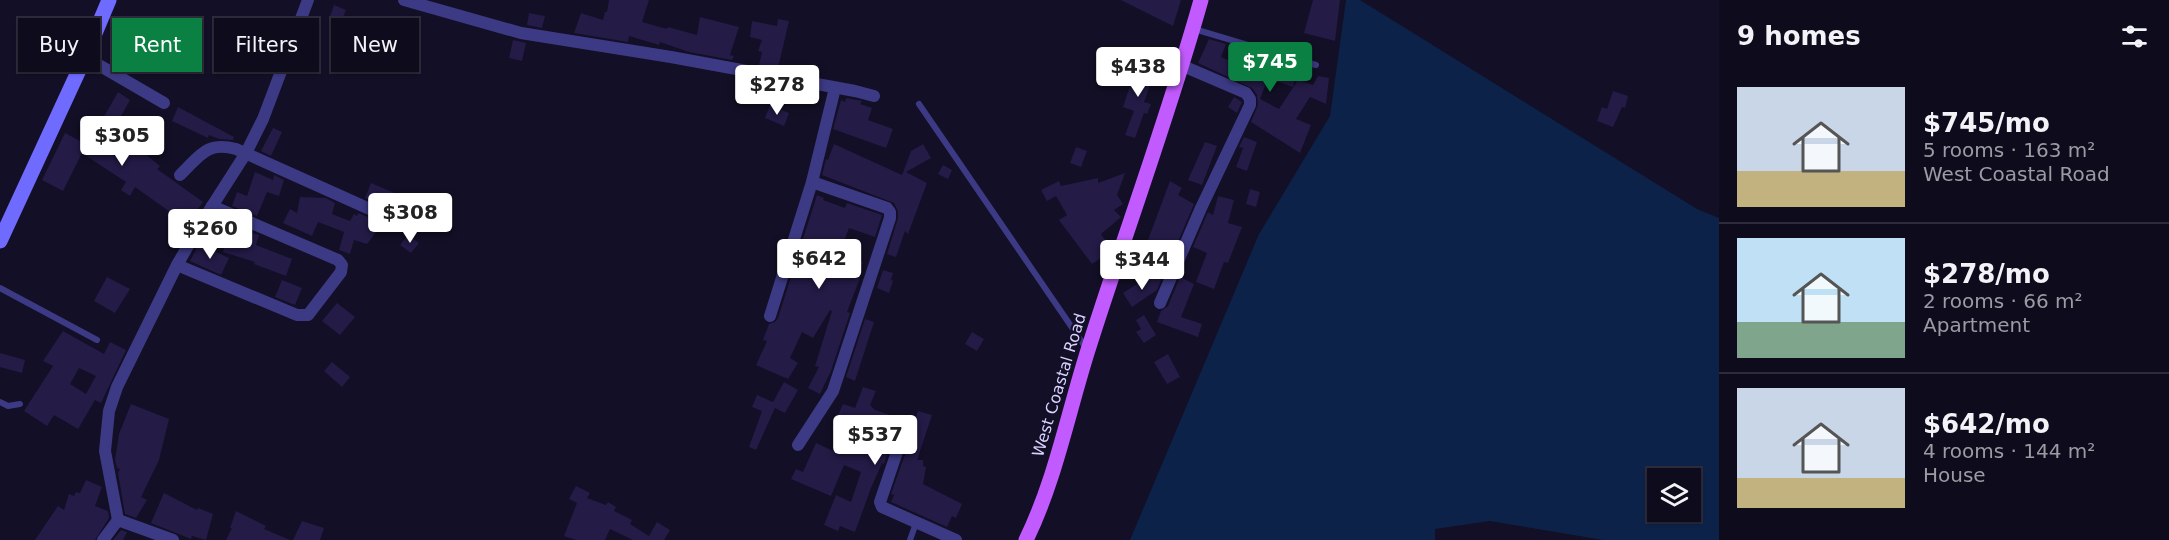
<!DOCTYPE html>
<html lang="en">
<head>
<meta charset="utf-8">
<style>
	:root { --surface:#0e0b1c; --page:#171425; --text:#f1f3f6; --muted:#9b9ba3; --line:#2e2b3b; --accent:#0b8043 }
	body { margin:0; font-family:"DejaVu Sans",sans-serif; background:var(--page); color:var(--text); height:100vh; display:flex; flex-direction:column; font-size:22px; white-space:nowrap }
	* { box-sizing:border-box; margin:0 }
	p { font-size:20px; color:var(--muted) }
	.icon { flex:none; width:33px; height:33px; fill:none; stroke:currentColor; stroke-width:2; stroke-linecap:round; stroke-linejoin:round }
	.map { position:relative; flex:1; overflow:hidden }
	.details { display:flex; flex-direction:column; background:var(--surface); width:450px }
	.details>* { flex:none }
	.guide { position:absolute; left:18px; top:18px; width:570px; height:54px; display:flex; gap:12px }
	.buttons { position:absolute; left:1647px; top:468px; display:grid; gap:12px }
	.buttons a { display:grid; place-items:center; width:54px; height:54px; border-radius:0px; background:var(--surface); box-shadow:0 2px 4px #0004,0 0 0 2px var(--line); font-size:30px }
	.price { position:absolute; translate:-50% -51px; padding:0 14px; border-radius:6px; background:#fff; color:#222; font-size:20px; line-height:39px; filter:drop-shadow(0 2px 3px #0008) }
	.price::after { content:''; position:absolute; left:50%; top:36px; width:18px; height:14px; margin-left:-9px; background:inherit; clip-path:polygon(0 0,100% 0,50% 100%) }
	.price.selected { background:var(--accent); color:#fff }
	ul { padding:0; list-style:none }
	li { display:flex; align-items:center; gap:18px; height:150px; padding:0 18px }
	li+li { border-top:2px solid var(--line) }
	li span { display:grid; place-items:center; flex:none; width:168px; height:120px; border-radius:0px; color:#555 }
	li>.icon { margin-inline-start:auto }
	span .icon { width:72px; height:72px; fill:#fffc; stroke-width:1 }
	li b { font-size:26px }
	h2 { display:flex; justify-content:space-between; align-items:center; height:72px; padding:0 18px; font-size:26px }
	.tag { padding:0 21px; border-radius:0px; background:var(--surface); box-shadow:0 2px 4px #0004,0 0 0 2px var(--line); font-size:21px; line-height:54px }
	.tag.selected { background:var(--accent); color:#fff }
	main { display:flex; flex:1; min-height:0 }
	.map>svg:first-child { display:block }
</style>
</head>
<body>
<main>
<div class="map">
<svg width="1719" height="540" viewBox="0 0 1719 540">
	<rect width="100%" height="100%" fill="#130f26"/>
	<path fill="#0c2248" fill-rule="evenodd" d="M1346 0H1360L1697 209 1719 218V540H1603L1490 521 1435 529V540H1130L1259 234 1330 116ZM1690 478V512H1658V478Z"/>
	<g fill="#241b47" fill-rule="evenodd">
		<path d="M609 0H649L642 22 667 29 668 27 697 35 700 17 739 27 730 55 734 56 732 60 689 52 660 42 659 45 629 36 628 42 574 33 581 13 603 20 605 12H607Z"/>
		<path d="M1121 0H1181L1173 26Z"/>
		<path d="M1313 0H1340L1335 41 1304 33Z"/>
		<path d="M334 5 346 10 341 23 329 19Z"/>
		<path d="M529 13 545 16 542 28 527 25Z"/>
		<path d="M778 19 789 21 778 68 759 65 762 52 758 51 762 40 750 37 752 21 777 26Z"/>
		<path d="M155 20 178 30 173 42 150 33Z"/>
		<path d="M1209 39 1226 44 1221 57 1248 69 1255 52 1278 63 1277 65 1296 76 1293 87 1268 78 1260 99 1279 109 1298 80 1313 85 1318 76 1329 78 1326 104 1310 97 1296 119 1311 125 1300 153 1251 122 1258 105 1257 95 1252 88 1198 63Z"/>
		<path d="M513 40 526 43 522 61 509 58Z"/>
		<path d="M1155 53 1167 57 1162 71 1150 67Z"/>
		<path d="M1137 65 1155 71 1144 102 1151 104 1147 114 1144 113 1135 138 1125 135 1134 111 1123 107Z"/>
		<path d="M1613 91 1628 96 1625 108 1622 107 1613 127 1597 121 1602 107 1607 109Z"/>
		<path d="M118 92 130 100 103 148 124 163 133 144 160 166 157 169 203 202 187 224 135 187 130 196 121 190 126 182 82 153 63 191 42 180 65 133 88 145Z"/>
		<path d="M1234 97 1242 102 1237 113 1228 107Z"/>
		<path d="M846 98 862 101 860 104 872 108 868 120 893 129 886 148 833 129 841 100 845 102Z"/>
		<path d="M770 105 789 113 784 126 765 118Z"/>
		<path d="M178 107 234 137 233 140 219 139 209 135 208 138 172 121Z"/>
		<path d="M273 128 282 132 271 156 261 151Z"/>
		<path d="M1244 137 1257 142 1247 171 1236 167 1243 148 1239 147Z"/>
		<path d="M1205 142 1217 146 1202 185 1188 180Z"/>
		<path d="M834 144 902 175 911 151 923 144 931 158 906 172 927 183 908 234 905 231 896 257 887 254 898 218V211L894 203 822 175 826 159 828 160Z"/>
		<path d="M1076 147 1087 151 1081 167 1070 163Z"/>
		<path d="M943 165 952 170 948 179 938 174Z"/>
		<path d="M255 172 273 180 274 175 284 180 279 196 267 192 257 216 232 206 237 192 247 196Z"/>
		<path d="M1125 173 1117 195 1123 204 1114 210 1121 217 1101 234 1111 249 1110 252 1092 264 1059 220 1067 215 1056 196 1047 201 1041 190 1059 181 1061 186 1098 178V183Z"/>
		<path d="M1170 181 1182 188 1178 195 1194 204 1174 251 1166 247 1161 263 1142 256Z"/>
		<path d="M371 183 406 198 398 214 391 213 386 207 365 198Z"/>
		<path d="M1250 189 1260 192 1256 207 1246 204Z"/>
		<path d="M817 195 824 198 823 200 845 208 847 203 882 215 875 237 849 228 839 254 863 262 857 277 860 278 847 312 850 313 831 371 820 394 808 388 819 367 815 366 832 311 830 310 813 338 802 332 790 358 798 363 788 379 756 365 767 341 763 340 769 324 775 322 778 318Z"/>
		<path d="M1218 196 1234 200 1228 223 1242 227 1228 263 1224 262 1214 289 1196 282 1207 253 1193 247 1208 212 1213 215Z"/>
		<path d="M300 197 326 198 335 203 332 214 350 221 354 214 357 216 358 213 383 223 367 244 354 240 350 254 339 250 344 232 318 222 312 236 283 223 290 209 297 213Z"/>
		<path d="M230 227 259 235 256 245 292 259 286 276 254 264 255 262 223 252Z"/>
		<path d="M408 235 419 243 411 253 400 245Z"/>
		<path d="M199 244 229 258 221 275 190 261Z"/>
		<path d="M883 270 893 273 891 280 893 281 889 293 877 288Z"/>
		<path d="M1149 275 1161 280 1157 290 1132 307 1123 293 1137 284 1142 292Z"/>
		<path d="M107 277 130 289 115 313 94 301Z"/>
		<path d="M1180 277 1194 284 1181 317 1202 324 1198 337 1157 322 1161 311 1168 306Z"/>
		<path d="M282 280 302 288 295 305 275 297Z"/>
		<path d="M337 303 355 317 340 335 322 321Z"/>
		<path d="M1144 315 1156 335 1144 343 1136 332 1141 329 1136 320Z"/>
		<path d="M865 319 874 322 855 381 846 377Z"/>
		<path d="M63 331 104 354 110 342 126 350 101 403 95 400 78 429 54 415 47 426 24 411 53 366 43 361ZM79 368 96 376 86 394 70 384Z"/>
		<path d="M972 332 984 339 977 351 965 344Z"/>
		<path d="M0 353 25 360 22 373 0 367Z"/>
		<path d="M1168 354 1180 377 1167 384 1154 362Z"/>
		<path d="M332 362 350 377 342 387 324 371Z"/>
		<path d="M784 382 798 390 785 413 775 408 756 450 749 447 762 411 752 407 757 395 773 402Z"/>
		<path d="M863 387 876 391 870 405 875 410 914 423 918 411 932 415 917 460H923V466L926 467 923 484 962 504 956 518 952 516 947 527 891 502 894 495 891 494 903 460 913 439 910 438V429L905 426 898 427 895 433 892 432 883 454 887 455 884 464 882 463 871 488 855 532 840 526 838 531 824 525 836 495 851 502 861 472 844 465 831 496 791 479 796 469 803 472 816 443 842 455 849 436 832 429 843 404 855 408Z"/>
		<path d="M131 404 169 419 159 460 141 497 147 500 136 518 125 514 118 473 120 469 117 468 115 460 119 434Z"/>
		<path d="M86 480 102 487 95 506 108 511 109 518 95 540H35L58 506 64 510 69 494 74 496 76 492 80 493Z"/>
		<path d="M576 486 590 493 587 498 606 505 608 502 616 507 614 511 632 520 630 524 649 536 657 522 670 530 664 540H633L610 529 605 540H576L564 536 577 503 569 499Z"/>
		<path d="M164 493 197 510 198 508 213 514 206 540 192 536 191 539 151 523Z"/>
		<path d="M236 511 266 526 264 529 290 540H226L232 528H230Z"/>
		<path d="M302 521 324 528 320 540H293Z"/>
		<path d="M121 530 127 532 123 540H113Z"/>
	</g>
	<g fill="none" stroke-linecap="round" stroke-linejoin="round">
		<g stroke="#3d3a85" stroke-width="6">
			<path d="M1194 29 1316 65"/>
			<path d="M919 104 1086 348"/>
			<path d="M0 288 97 340"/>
			<path d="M0 402 8 406 20 404"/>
			<path d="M910 540 916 523"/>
		</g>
		<g stroke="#3d3a85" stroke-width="12">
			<path d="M404 0 521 33 671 57 855 91 874 96"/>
			<path d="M85 57 164 103"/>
			<path d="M180 175C200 156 206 141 236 149L383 215"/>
			<path d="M177 265 297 315H308L341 272 342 265 338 260 212 206"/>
			<path d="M1160 303 1201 208 1250 105V99L1246 93 1183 66"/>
			<path d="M770 316 812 182 835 88"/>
			<path d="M903 434 880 502 882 507 956 540"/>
			<path d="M798 445 833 391 890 218V212L887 208 812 182"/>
			<path d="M103 540 118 520"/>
			<path d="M173 540 118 520 105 451 109 411 117 387 177 265 200 225 246 153 263 119 308 0"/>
		</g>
		<path stroke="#6f6bff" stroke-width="15" d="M0 241 85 57 109 0"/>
		<path stroke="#c25bff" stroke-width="15" d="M1026 540C1055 481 1068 413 1088 350 1125 233 1168 118 1201 0"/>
	</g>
	<g text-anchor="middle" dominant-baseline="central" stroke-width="4.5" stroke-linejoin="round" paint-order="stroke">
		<g font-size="16" fill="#d9d4ff" stroke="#130f26">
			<text transform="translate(1059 385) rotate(-73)">West Coastal Road</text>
		</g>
	</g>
</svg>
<div class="buttons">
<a><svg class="icon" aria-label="layers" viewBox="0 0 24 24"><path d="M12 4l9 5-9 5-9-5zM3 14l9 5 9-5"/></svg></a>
</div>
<b class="price selected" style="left:1270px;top:93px">$745</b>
<b class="price" style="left:1138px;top:98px">$438</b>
<b class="price" style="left:777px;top:116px">$278</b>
<b class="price" style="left:122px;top:167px">$305</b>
<b class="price" style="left:410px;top:244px">$308</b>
<b class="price" style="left:210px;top:260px">$260</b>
<b class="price" style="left:819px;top:290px">$642</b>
<b class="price" style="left:1142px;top:291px">$344</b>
<b class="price" style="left:875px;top:466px">$537</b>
<div class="guide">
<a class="tag">Buy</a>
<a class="tag selected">Rent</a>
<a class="tag">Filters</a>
<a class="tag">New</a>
</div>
</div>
<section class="details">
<h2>9 homes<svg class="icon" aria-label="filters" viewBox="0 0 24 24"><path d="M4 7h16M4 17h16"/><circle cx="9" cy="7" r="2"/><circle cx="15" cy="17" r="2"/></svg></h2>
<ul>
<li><span style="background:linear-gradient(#c9d6e8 70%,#c2b280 0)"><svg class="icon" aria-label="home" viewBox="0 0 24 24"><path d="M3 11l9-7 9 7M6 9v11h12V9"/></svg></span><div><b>$745/mo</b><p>5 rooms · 163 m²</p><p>West Coastal Road</p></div></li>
<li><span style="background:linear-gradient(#bfe0f5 70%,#7fa58c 0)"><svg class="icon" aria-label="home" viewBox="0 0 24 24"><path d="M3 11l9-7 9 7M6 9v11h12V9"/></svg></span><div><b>$278/mo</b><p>2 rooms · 66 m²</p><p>Apartment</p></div></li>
<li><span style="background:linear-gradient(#c9d6e8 75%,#c2b280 0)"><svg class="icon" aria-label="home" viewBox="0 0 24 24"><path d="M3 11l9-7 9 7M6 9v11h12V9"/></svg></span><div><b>$642/mo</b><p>4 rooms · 144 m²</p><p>House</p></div></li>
</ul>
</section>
</main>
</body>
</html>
